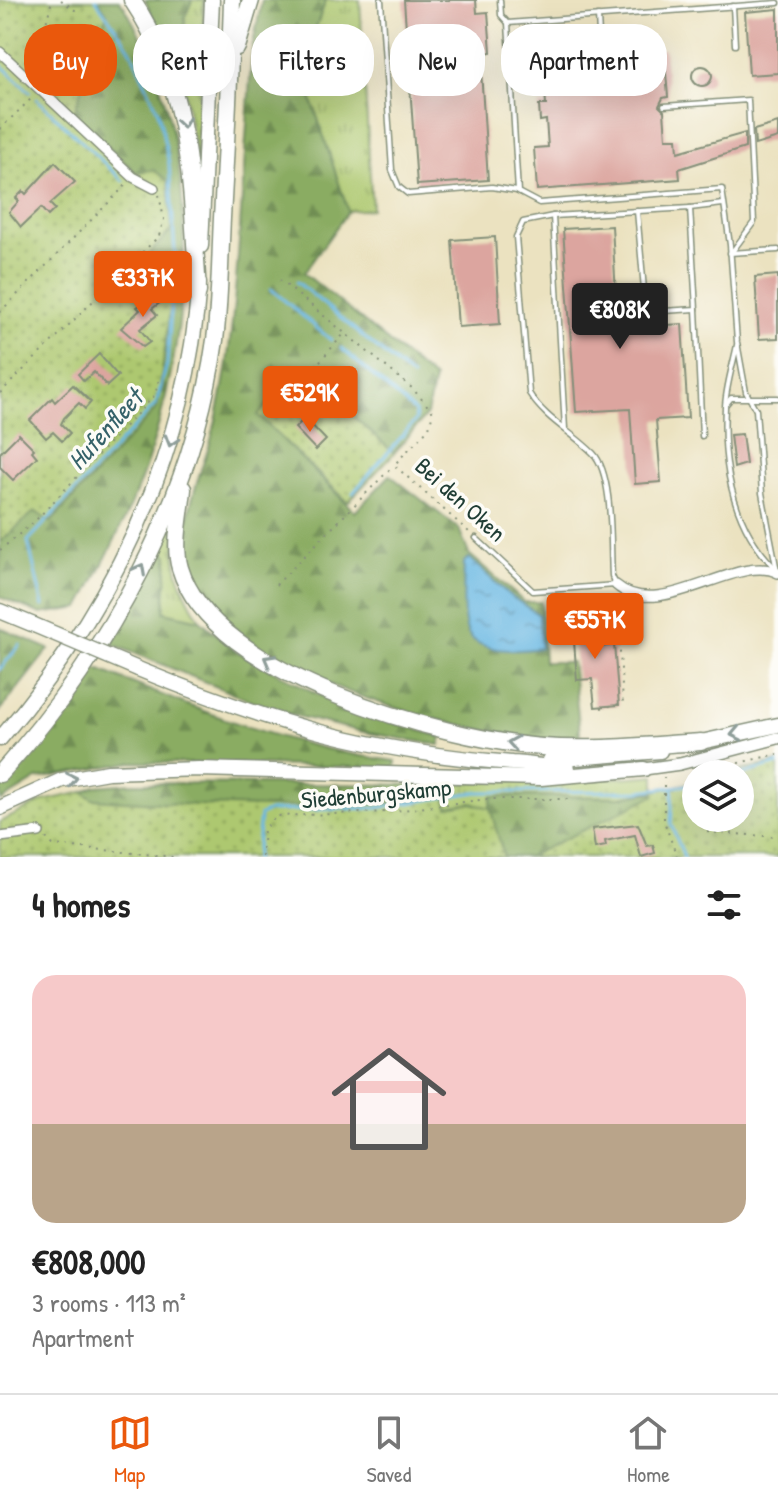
<!DOCTYPE html>
<html lang="en">
<head>
<meta charset="utf-8">
<style>
	:root { --surface:#fff; --page:#f2f2f2; --text:#222; --muted:#767676; --line:#e0e0e0; --accent:#ea580c }
	body { margin:0; font-family:"Patrick Hand",sans-serif; background:var(--page); color:var(--text); height:100vh; display:flex; flex-direction:column; font-size:30px; white-space:nowrap }
	* { box-sizing:border-box; margin:0 }
	p { font-size:26px; color:var(--muted) }
	.icon { flex:none; width:44px; height:44px; fill:none; stroke:currentColor; stroke-width:2; stroke-linecap:round; stroke-linejoin:round }
	.map { position:relative; height:857px; overflow:hidden }
	.sheet { display:flex; flex-direction:column; background:var(--surface); flex:1 }
	.sheet>* { flex:none }
	.banner { position:absolute; left:24px; top:24px; width:730px; height:72px; display:flex; gap:16px }
	.controls { position:absolute; left:682px; top:760px; display:grid; gap:16px }
	.controls a { display:grid; place-items:center; width:72px; height:72px; border-radius:50%; background:var(--surface); box-shadow:0 8px 32px #0002; font-size:40px }
	.price { position:absolute; translate:-50% -68px; padding:0 18px; border-radius:8px; background:var(--accent); color:#fff; font-size:26px; line-height:52px; filter:drop-shadow(0 2px 4px #0008) }
	.price::after { content:''; position:absolute; left:50%; top:48px; width:24px; height:18px; margin-left:-12px; background:inherit; clip-path:polygon(0 0,100% 0,50% 100%) }
	.price.current { background:#222; color:#fff }
	ul { padding:0; list-style:none }
	li { display:grid; align-content:center; gap:16px; height:424px; padding:0 32px }
	li+li { border-top:2px solid var(--line) }
	li span { display:grid; place-items:center; height:248px; border-radius:24px; color:#555 }
	li>.icon { margin-inline-start:auto }
	span .icon { width:144px; height:144px; fill:#fffc; stroke-width:1 }
	li b { font-size:34px }
	h2 { display:flex; justify-content:space-between; align-items:center; height:96px; padding:0 32px; font-size:34px }
	.chip { padding:0 28px; border-radius:32px; background:var(--surface); box-shadow:0 8px 32px #0002; font-size:28px; line-height:72px }
	.chip.current { background:var(--accent); color:#fff }
	.tab-bar { display:flex; justify-content:space-around; align-items:center; height:112px; border-top:2px solid var(--line); background:var(--surface); font-size:22px; color:var(--muted) }
	.tab-bar a { display:grid; justify-items:center; gap:4px }
	.tab-bar .current { color:var(--accent) }
	.map>svg:first-child { display:block }
</style>
</head>
<body>
<div class="map">
<svg width="778" height="857" viewBox="0 0 778 857">
	<defs>
		<pattern id="grass-tufts" width="24" height="20" patternUnits="userSpaceOnUse" patternTransform="scale(2)"><rect width="24" height="20" fill="#adc86f"/><path d="M3 7l-1-3M5 7V3M7 7l1-3M15 17l-1-3M17 17v-4M19 17l1-3" fill="none" stroke="#8ca45c"/></pattern>
		<pattern id="forest-firs" width="22" height="20" patternUnits="userSpaceOnUse" patternTransform="scale(2)"><rect width="22" height="20" fill="#8aac62"/><path d="M5 1l3.5 6h-7zM16 11l3.5 6h-7z" fill="#708d52"/></pattern>
		<pattern id="garden-dots" width="8" height="8" patternUnits="userSpaceOnUse" patternTransform="scale(2)"><rect width="8" height="8" fill="#adc86f"/><path d="M2 2h.1M6 6h.1" fill="none" stroke="#8ca45c" stroke-width="1.8" stroke-linecap="round"/></pattern>
		<pattern id="water-ripples" width="26" height="14" patternUnits="userSpaceOnUse" patternTransform="scale(2)"><rect width="26" height="14" fill="#68b7e3"/><path d="M2 4q2-2 4 0t4 0M15 11q2-2 4 0t4 0" fill="none" stroke="#5596b9"/></pattern>
	</defs>
	<rect width="100%" height="100%" fill="#fdfcf7"/>
	<filter id="ink" filterUnits="userSpaceOnUse"><feTurbulence type="fractalNoise" baseFrequency=".0125" numOctaves="2"/><feDisplacementMap in="SourceGraphic" scale="16" xChannelSelector="R" yChannelSelector="G"/><feConvolveMatrix kernelMatrix="1 2 1 2 8 2 1 2 1" color-interpolation-filters="sRGB"/></filter>
	<filter id="wash" filterUnits="userSpaceOnUse"><feTurbulence type="fractalNoise" baseFrequency=".006" numOctaves="4" result="noise"/><feDisplacementMap in="SourceGraphic" scale="32" xChannelSelector="R" yChannelSelector="G"/><feGaussianBlur stdDeviation="1.8" result="paint"/><feColorMatrix in="noise" values="0 0 0 0 0 0 0 0 0 0 0 0 0 0 0 0 0 1.4 0 .05"/><feComposite in="paint" operator="in"/></filter>
	<g filter="url(#wash)">
		<rect width="100%" height="100%" fill="#ebe2c0"/>
		<g fill="url(#grass-tufts)" stroke="#668252" stroke-width="2">
			<path d="M192 0H204L197 163 185 93 172 59 184 49 185 17Z"/>
			<path d="M326 0H360L372 209 348 211 301 67Z"/>
			<path d="M177 509C174 562 172 574 200 620L164 612 168 556 161 548Z"/>
			<path d="M655 775V791L622 797 492 796 490 808 471 803 448 807 443 785C513 777 584 783 655 775Z"/>
		</g>
		<g fill="url(#forest-firs)" stroke="#54744b" stroke-width="2" fill-rule="evenodd">
			<path d="M98 0H119L124 6C201 137 196 305 152 447 135 504 107 556 80 608L41 614 0 597V542L35 511 51 522 157 408 171 302 138 265 172 229 136 173 73 115 107 13Z"/>
			<path d="M145 0H192L185 17 184 49 172 59Z"/>
			<path d="M262 0H326L301 67 348 211 304 273 434 379 427 414 394 453 301 369 258 415 355 512 390 475 459 529 469 554 524 602H541L544 662H572L581 742C474 738 226 681 189 565 177 528 200 476 211 440 229 376 234 309 239 242 243 178 248 113 252 49ZM469 558 509 595 539 615 467 631 464 562Z"/>
			<path d="M161 548 168 556 164 612 200 620 236 651 344 708 442 737 440 745 363 732 276 711 112 644Z"/>
			<path d="M0 628 49 649 0 711Z"/>
			<path d="M95 668C193 708 290 749 396 761L395 768 132 762 37 779 1 801 0 788Z"/>
			<path d="M134 783 443 785 445 796C324 813 214 807 92 799L83 792 95 786Z"/>
			<path d="M655 791V795L542 852 528 857H504L490 808 492 796 622 797Z"/>
		</g>
		<g fill="url(#garden-dots)" stroke="#668252" stroke-width="2">
			<path d="M0 0H98L107 13 73 115 136 172 154 170 168 181 172 229 139 265 171 302 157 408 50 522 35 511 0 542Z"/>
			<path d="M300 369 394 453 348 502 258 415Z"/>
			<path d="M778 762V857H528L655 795V791L696 781V818H740V774H727Z"/>
			<path d="M83 792 92 799C213 807 325 813 445 796L448 807 471 803 490 808 504 857H0V822L43 801Z"/>
		</g>
		<path fill="url(#water-ripples)" stroke="#447a8c" stroke-width="2" d="M469 558 509 595 539 615 541 648C522 651 479 654 468 633 461 620 464 579 464 562Z"/>
		<g fill="none" stroke-linecap="round" stroke-linejoin="round">
			<g stroke="#68b7e3" stroke-width="3">
				<path d="M0 64 30 92"/>
				<path d="M37 99 123 181"/>
				<path d="M297 282 412 377"/>
				<path d="M271 289 331 340"/>
				<path d="M341 348 415 412 416 420 353 493"/>
				<path d="M43 606 28 541 156 404 167 364 175 253 169 163 158 111 130 49 96 0"/>
				<path d="M0 669 20 645"/>
				<path d="M740 775 778 764"/>
				<path d="M673 788 671 824 684 857"/>
				<path d="M256 857 260 815 269 811 377 808 476 792 639 791 696 784"/>
			</g>
		</g>
		<g id="blocks">
			<g fill="#dca59f">
				<path d="M404 0H476L477 13 488 12 491 52 480 54 488 180 417 185Z"/>
				<path d="M778 9V73L749 75 745 12Z"/>
				<path d="M664 49 668 97 663 98 659 106 664 111 666 138H677L678 152 745 133V148L679 169 680 179 537 190 534 148 548 147 546 120 540 121 539 105H546L543 58 595 54 601 59 605 54Z"/>
				<circle cx="702" cy="76" r="10"/>
				<path d="M778 123V138L755 145 754 130Z"/>
				<path d="M55 162 75 182 50 204 55 209 48 216 41 208 21 227 9 212 19 201 16 198 23 191 26 194Z"/>
				<path d="M612 226 618 328 682 324 688 418 656 420 661 482 635 484 630 409 576 412 563 229Z"/>
				<path d="M495 237 500 324 458 327 452 240Z"/>
				<path d="M778 275V338L759 339 755 277Z"/>
				<path d="M160 290 166 298 152 309 157 315 140 329 150 342 143 347 121 328 140 310 137 307Z"/>
				<path d="M99 354 118 376 107 386 94 372 84 381 78 374Z"/>
				<path d="M73 385 91 402 85 409 79 403 64 418 61 424 70 433 62 441 53 432 46 438 30 420 52 398 55 402Z"/>
				<path d="M305 418 326 440 316 450 295 428Z"/>
				<path d="M19 434 34 449 32 451 37 457 13 480 0 467V453Z"/>
				<path d="M742 434 746 464 734 468 730 435Z"/>
				<path d="M596 614 599 647 614 645 619 705 595 707 592 679 577 680 572 616Z"/>
				<path d="M638 824 647 846 653 845 655 853 641 857 635 835 605 841 606 846 595 848 592 829Z"/>
			</g>
		</g>
	</g>
	<g filter="url(#ink)">
		<use href="#blocks" fill-opacity="0" stroke="#85907a" stroke-width="2"/>
		<g fill="none" stroke-linecap="round" stroke-linejoin="round">
			<defs>
				<g id="service">
					<path d="M381 0 392 170 399 187 408 194 492 187 517 191"/>
					<path d="M500 0 501 15 508 23"/>
					<path d="M733 6 735 45"/>
					<path d="M598 16 600 54"/>
					<path d="M664 106 748 100 754 222 732 252"/>
					<path d="M690 208 723 204"/>
					<path d="M553 216 565 429"/>
					<path d="M730 253 778 250"/>
					<path d="M696 309 702 436"/>
					<path d="M737 345C733 365 726 386 725 407 722 466 732 526 776 569"/>
					<path d="M727 403 731 398H778"/>
					<path d="M476 538 533 591 616 585 612 576C610 545 614 475 593 453 572 432 545 419 529 393L516 237 523 222 553 216 690 208 696 309 646 312 637 211"/>
					<path d="M777 571 762 493 756 410 746 392 737 342 730 245 722 189 539 203 518 192 508 23 778 3"/>
				</g>
				<g id="minor">
					<path d="M0 52 133 177 154 188"/>
					<path d="M616 585C660 623 738 552 778 573"/>
					<path d="M0 837 39 832"/>
				</g>
				<path id="tertiary" d="M644 769 680 764 778 738"/>
				<g id="trunk">
					<path d="M201 246 212 0"/>
					<path d="M0 611 34 625"/>
					<path d="M138 669C270 723 369 752 512 763 531 764 549 768 567 768"/>
					<path d="M0 739C112 608 187 457 199 283"/>
					<path d="M692 744 778 725"/>
					<path d="M550 760 660 751"/>
					<path d="M0 808 62 780 108 772 199 769 541 778 644 769"/>
				</g>
				<g id="motorway">
					<path d="M132 0C192 90 191 188 198 292"/>
					<path d="M237 47 251 0"/>
					<path d="M183 489C181 513 173 545 180 568 212 676 443 739 542 747 595 751 648 745 701 742"/>
					<path d="M0 774C109 653 192 503 215 340 220 300 220 258 222 218 226 146 230 73 232 0"/>
				</g>
			</defs>
			<use href="#service" stroke="#85907a" stroke-width="7"/>
			<use href="#minor" stroke="#85907a" stroke-width="12"/>
			<use href="#tertiary" stroke="#85907a" stroke-width="14"/>
			<use href="#trunk" stroke="#85907a" stroke-width="17"/>
			<use href="#motorway" stroke="#85907a" stroke-width="19"/>
			<g stroke="#85907a" stroke-width="2" stroke-dasharray="2 6" stroke-linecap="butt">
				<path d="M61 0 79 13"/>
				<path d="M30 66 40 47 52 0"/>
				<path d="M0 129 34 96"/>
				<path d="M280 280 412 388 433 412 429 428 394 465 469 532"/>
				<path d="M0 312 126 185"/>
				<path d="M0 393 159 236 164 219 159 195"/>
				<path d="M288 397 344 334"/>
				<path d="M0 550 35 521 155 395 160 375"/>
				<path d="M276 585 393 466"/>
				<path d="M619 636 628 632"/>
				<path d="M601 708 623 703 619 636 605 637 603 611 620 600"/>
				<path d="M699 772 778 754"/>
				<path d="M664 777V821L677 857"/>
				<path d="M707 832 778 837"/>
				<path d="M46 838 53 845 174 857"/>
				<path d="M262 857 264 829 277 816 387 812 487 799H570"/>
			</g>
			<use href="#service" stroke="#fff" stroke-width="4"/>
			<use href="#minor" stroke="#fff" stroke-width="9"/>
			<use href="#tertiary" stroke="#fff" stroke-width="11"/>
			<use href="#trunk" stroke="#fff" stroke-width="14"/>
			<use href="#motorway" stroke="#fff" stroke-width="16"/>
			<defs>
				<path id="trunk-bridge" d="M34 625 138 669"/>
			</defs>
			<use href="#trunk-bridge" stroke="#85907a" stroke-width="17" stroke-linecap="butt"/>
			<use href="#trunk-bridge" stroke="#fff" stroke-width="14"/>
		</g>
		<defs><path id="oneway-chevron" d="M-2-3.5L2.5 0L-2 3.5" fill="none" stroke-width="1.6" stroke-linecap="round" stroke-linejoin="round" transform="scale(2)"/></defs>
		<g stroke="#8f9e9a">
			<use href="#oneway-chevron" transform="translate(183 123) rotate(81)"/>
			<use href="#oneway-chevron" transform="translate(171 441) rotate(107)"/>
			<use href="#oneway-chevron" transform="translate(140 569) rotate(-62)"/>
			<use href="#oneway-chevron" transform="translate(269 660) rotate(-151)"/>
			<use href="#oneway-chevron" transform="translate(736 734) rotate(168)"/>
			<use href="#oneway-chevron" transform="translate(513 743) rotate(-171)"/>
			<use href="#oneway-chevron" transform="translate(72 779) rotate(-12)"/>
		</g>
	</g>
	<g text-anchor="middle" dominant-baseline="central" stroke-width="7" stroke-linejoin="round" paint-order="stroke">
		<g font-size="24" fill="#1f3d34" stroke="#fdfcf7">
			<text transform="translate(461 499) rotate(42)">Bei den Oken</text>
			<text transform="translate(376 793) rotate(-5)">Siedenburgskamp</text>
		</g>
		<g font-size="26" font-style="italic" fill="#356269" stroke="#fdfcf7">
			<text transform="translate(105 429) rotate(-48)">Hufenfleet</text>
		</g>
	</g>
</svg>
<div class="controls">
<a><svg class="icon" aria-label="layers" viewBox="0 0 24 24"><path d="M12 4l9 5-9 5-9-5zM3 14l9 5 9-5"/></svg></a>
</div>
<b class="price" style="left:143px;top:319px">€337K</b>
<b class="price current" style="left:620px;top:351px">€808K</b>
<b class="price" style="left:310px;top:434px">€529K</b>
<b class="price" style="left:595px;top:661px">€557K</b>
<div class="banner">
<a class="chip current">Buy</a>
<a class="chip">Rent</a>
<a class="chip">Filters</a>
<a class="chip">New</a>
<a class="chip">Apartment</a>
</div>
</div>
<section class="sheet">
<h2>4 homes<svg class="icon" aria-label="filters" viewBox="0 0 24 24"><path d="M4 7h16M4 17h16"/><circle cx="9" cy="7" r="2"/><circle cx="15" cy="17" r="2"/></svg></h2>
<ul>
<li><span style="background:linear-gradient(#f6c9c9 60%,#b9a48a 0)"><svg class="icon" aria-label="home" viewBox="0 0 24 24"><path d="M3 11l9-7 9 7M6 9v11h12V9"/></svg></span><div><b>€808,000</b><p>3 rooms · 113 m²</p><p>Apartment</p></div></li>
</ul>
</section>
<nav class="tab-bar">
<a class="current"><svg class="icon" aria-label="map" viewBox="0 0 24 24"><path d="M3 6l6-2 6 2 6-2v14l-6 2-6-2-6 2zM9 4v14M15 6v14"/></svg>Map</a>
<a><svg class="icon" aria-label="saved" viewBox="0 0 24 24"><path d="M7 4h10v16l-5-4-5 4z"/></svg>Saved</a>
<a><svg class="icon" aria-label="home" viewBox="0 0 24 24"><path d="M3 11l9-7 9 7M6 9v11h12V9"/></svg>Home</a>
</nav>
</body>
</html>
